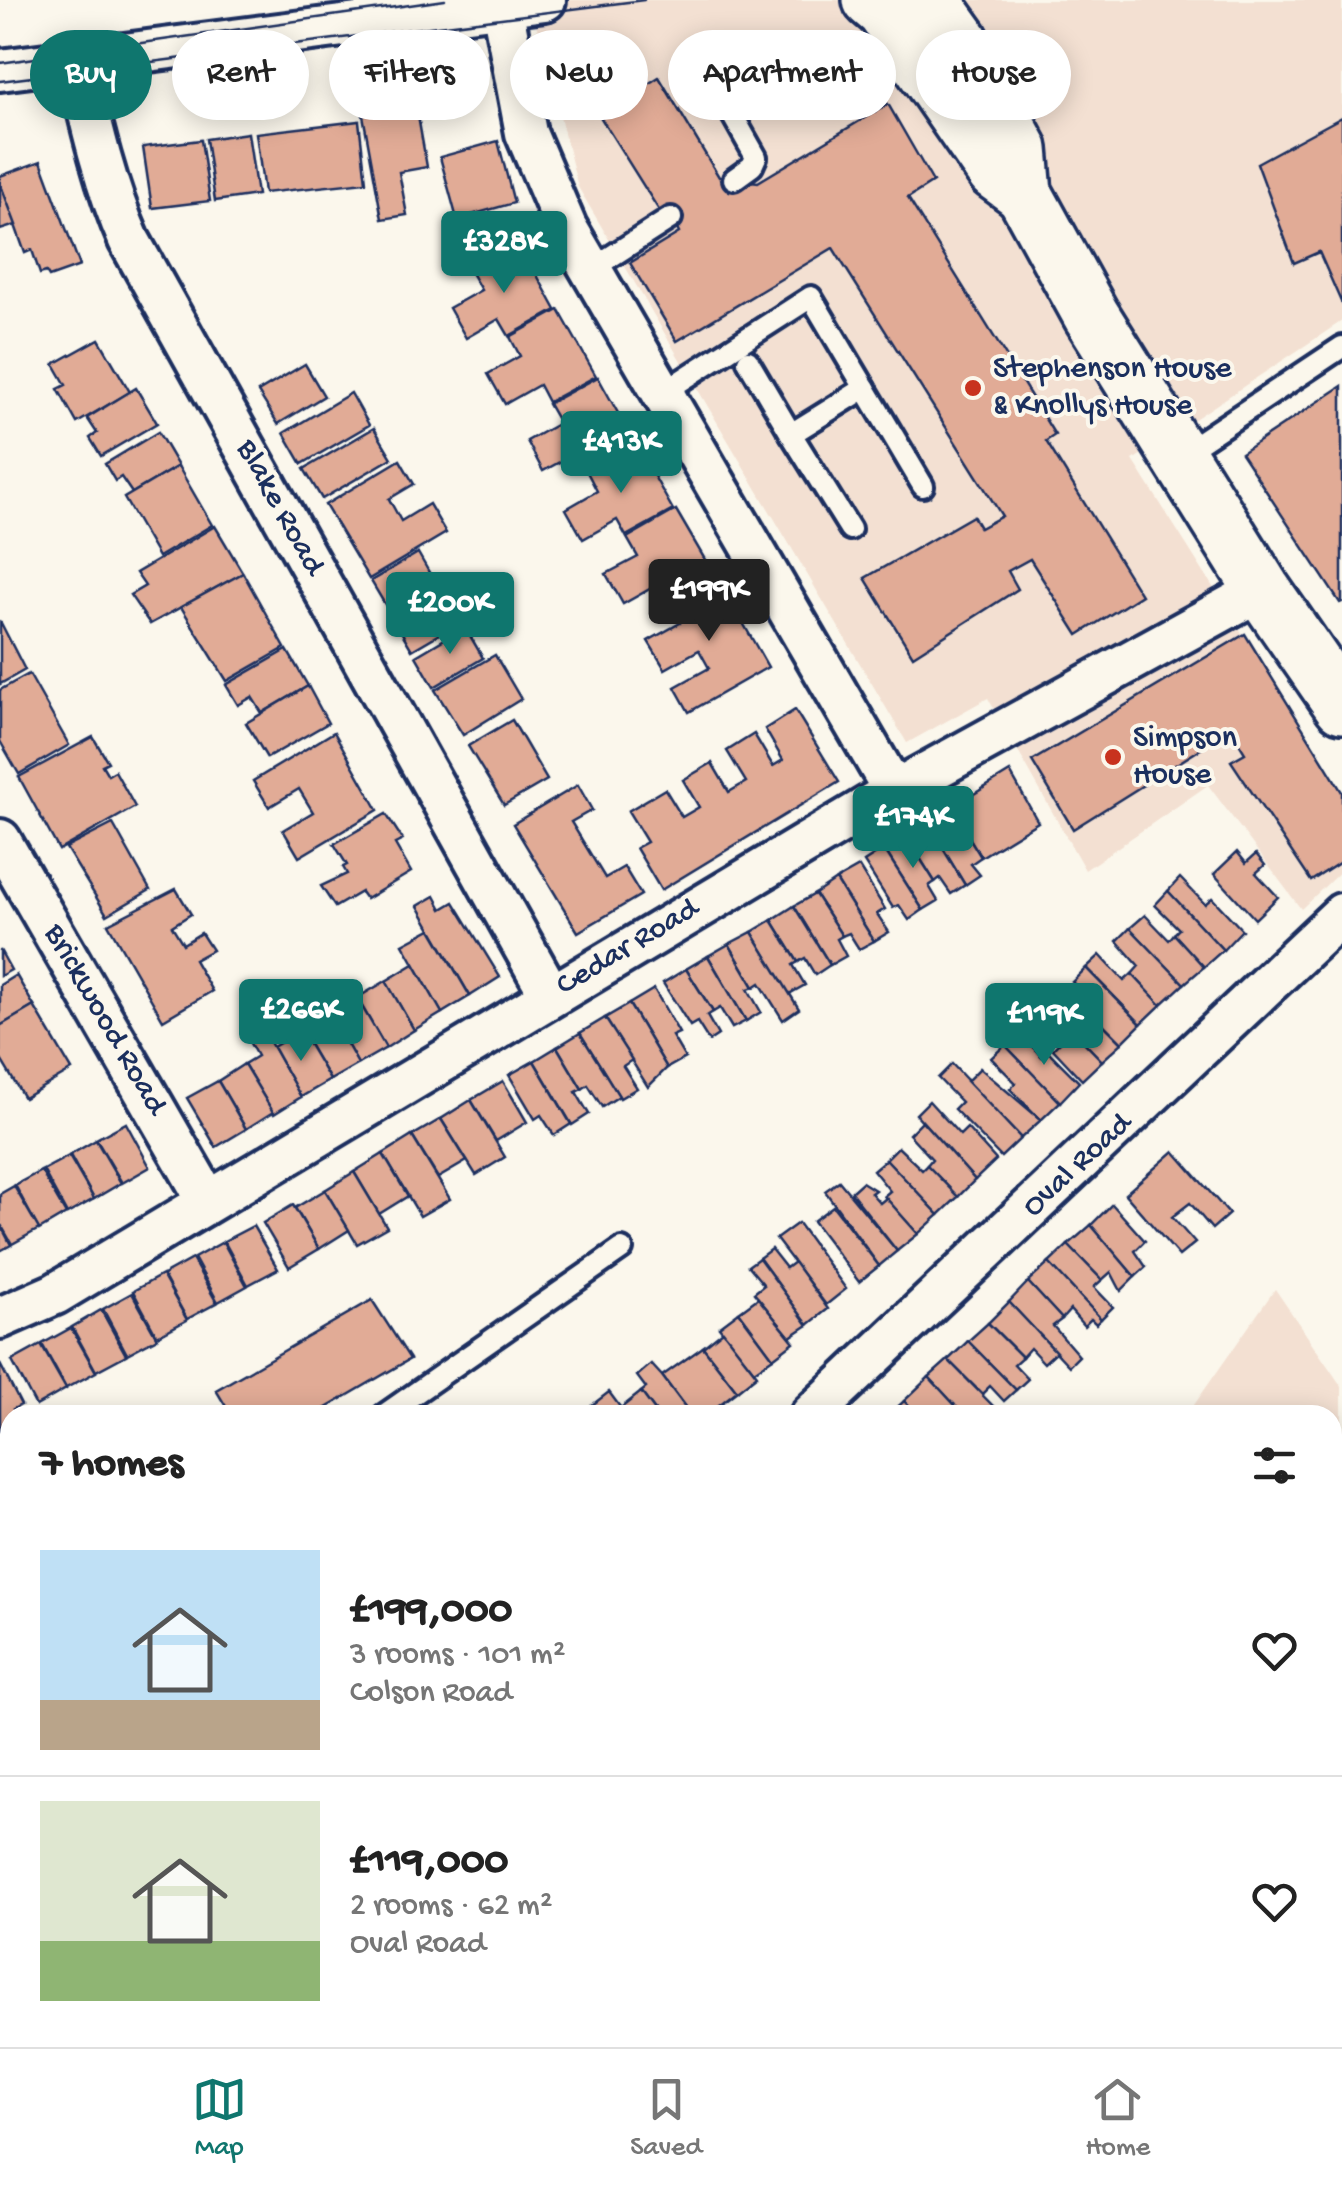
<!DOCTYPE html>
<html lang="en">
<head>
<meta charset="utf-8">
<style>
	:root { --surface:#fff; --page:#f2f2f2; --text:#222; --muted:#767676; --line:#e0e0e0; --accent:#0f766e }
	body { margin:0; font-family:"Gochi Hand",sans-serif; background:var(--page); color:var(--text); height:100vh; display:flex; flex-direction:column; font-size:38px; white-space:nowrap }
	* { box-sizing:border-box; margin:0 }
	p { font-size:32px; color:var(--muted) }
	.icon { flex:none; width:55px; height:55px; fill:none; stroke:currentColor; stroke-width:2; stroke-linecap:round; stroke-linejoin:round }
	.map { position:relative; flex:1; overflow:hidden }
	.details { position:absolute; left:0px; top:1405px; width:1342px; height:642px; display:flex; flex-direction:column; background:var(--surface); border-radius:30px 30px 0 0; box-shadow:0 5px 25px #0003 }
	.details>* { flex:none }
	.hud { position:absolute; left:30px; top:30px; width:1282px; height:90px; display:flex; gap:20px }
	.price { position:absolute; translate:-50% -85px; padding:0 22px; border-radius:10px; background:var(--accent); color:#fff; font-size:32px; line-height:65px; filter:drop-shadow(0 2px 5px #0008) }
	.price::after { content:''; position:absolute; left:50%; top:60px; width:30px; height:22px; margin-left:-15px; background:inherit; clip-path:polygon(0 0,100% 0,50% 100%) }
	.price.current { background:#222; color:#fff }
	ul { padding:0; list-style:none }
	li { display:flex; align-items:center; gap:30px; height:250px; padding:0 40px }
	li+li { border-top:2px solid var(--line) }
	li span { display:grid; place-items:center; flex:none; width:280px; height:200px; border-radius:0px; color:#555 }
	li>.icon { margin-inline-start:auto }
	span .icon { width:120px; height:120px; fill:#fffc; stroke-width:1 }
	li b { font-size:42px }
	h2 { display:flex; justify-content:space-between; align-items:center; height:120px; padding:0 40px; font-size:42px }
	.pill { padding:0 35px; border-radius:45px; background:var(--surface); box-shadow:0 5px 25px #0003; font-size:35px; line-height:90px }
	.pill.current { background:var(--accent); color:#fff }
	.tab-bar { display:flex; justify-content:space-around; align-items:center; height:140px; border-top:2px solid var(--line); background:var(--surface); font-size:28px; color:var(--muted) }
	.tab-bar a { display:grid; justify-items:center; gap:5px }
	.tab-bar .current { color:var(--accent) }
	.map>svg:first-child { display:block }
</style>
</head>
<body>
<div class="map">
<svg width="1342" height="2047" viewBox="0 0 1342 2047">
	<rect width="100%" height="100%" fill="#fbf7ec"/>
	<filter id="ink" filterUnits="userSpaceOnUse"><feTurbulence type="fractalNoise" baseFrequency=".01" numOctaves="2"/><feDisplacementMap in="SourceGraphic" scale="20" xChannelSelector="R" yChannelSelector="G"/><feConvolveMatrix kernelMatrix="1 2 1 2 8 2 1 2 1" color-interpolation-filters="sRGB"/></filter>
	<g filter="url(#ink)">
		<g fill="#f3e0d2">
			<path d="M530 0H1342V321L1133 460 1342 792V870L1301 909 1208 785 1085 870 988 698 907 743 578 187Z"/>
			<path d="M1275 1289 1342 1387V1604L1333 1617 1332 1415H1187Z"/>
			<path d="M367 2038H535L543 2047H356Z"/>
			<path d="M626 2038H1061L1056 2047H616Z"/>
		</g>
		<g fill="#e1ab96" stroke="#1b2f5e" stroke-width="2.5">
			<path d="M659 77 719 177 758 182 888 104 933 182 908 198 1055 435 1046 441 1141 595 1078 635 1030 559 1008 571 1018 589 913 656 865 578 973 516 980 528 1002 516 833 248 677 341 630 263 679 233 668 211 660 212 599 115Z"/>
			<path d="M416 105 427 167 399 172 407 215 382 219 363 115Z"/>
			<path d="M1342 117V304L1319 252 1294 263 1257 163Z"/>
			<path d="M359 121 366 182 264 193 256 133Z"/>
			<path d="M248 133 257 195 215 201 206 139Z"/>
			<path d="M201 140 210 201 152 208 143 147Z"/>
			<path d="M498 141 514 203 457 219 440 157Z"/>
			<path d="M41 161 80 266 49 277 46 272 40 274 32 250 25 253 0 183V176Z"/>
			<path d="M0 183 16 225 0 230Z"/>
			<path d="M520 244 556 310 509 336 499 319 466 338 449 308 481 290 470 271Z"/>
			<path d="M559 310 596 376 548 402 539 385 505 404 488 374 520 356 510 337Z"/>
			<path d="M99 339 130 392 77 423 58 389 66 385 54 364Z"/>
			<path d="M305 364 324 396 278 424 258 392Z"/>
			<path d="M598 377 634 442 587 469 578 452 543 471 527 441 559 423 548 404Z"/>
			<path d="M1342 386V602L1340 603 1241 453Z"/>
			<path d="M136 388 157 423 101 456 90 438 97 433 87 418Z"/>
			<path d="M351 393 369 425 302 464 284 433Z"/>
			<path d="M374 428 392 458 322 499 304 469Z"/>
			<path d="M158 432 178 466 132 493 121 477 115 481 105 464Z"/>
			<path d="M636 444 673 510 626 536 617 520 583 539 566 509 597 491 587 472Z"/>
			<path d="M400 460 414 484 389 499 401 521 429 504 446 533 369 579 325 505Z"/>
			<path d="M178 466 212 525 158 557 124 498Z"/>
			<path d="M676 510 714 575 667 602 657 585 623 604 606 574 638 557 627 538Z"/>
			<path d="M215 526 243 573 150 624 130 595 145 586 136 573Z"/>
			<path d="M418 553 458 623 412 650 371 581Z"/>
			<path d="M243 573 285 648 227 681 181 607Z"/>
			<path d="M717 577 768 667 689 712 675 687 709 668 699 650 665 669 648 641 680 623 670 604Z"/>
			<path d="M0 621 25 670 0 684Z"/>
			<path d="M465 627 483 658 434 687 416 656Z"/>
			<path d="M1245 634 1342 792V861L1311 881 1231 761 1245 753 1231 730 1073 829 1032 761Z"/>
			<path d="M287 650 308 686 262 713 252 697 238 705 226 685Z"/>
			<path d="M495 655 521 699 463 735 435 690Z"/>
			<path d="M29 674 69 745 19 774 0 741V690Z"/>
			<path d="M308 686 328 723 267 758 246 723Z"/>
			<path d="M795 710 839 782 661 890 636 848 647 842 628 811 665 789 682 817 699 807 683 780 712 763 729 792 746 782 727 751 754 734 773 766 783 760 765 729Z"/>
			<path d="M512 720 547 780 504 805 468 746Z"/>
			<path d="M334 732 378 810 299 857 283 830 313 812 299 789 269 807 253 781Z"/>
			<path d="M93 737 108 762 102 765 108 775 115 771 135 807 59 850 19 777Z"/>
			<path d="M1010 772 1038 822 981 857 951 808Z"/>
			<path d="M578 785 592 810 571 822 605 878 624 867 641 895 578 932 513 824Z"/>
			<path d="M951 808 981 857 971 864 980 875 965 885 927 822Z"/>
			<path d="M386 814 403 840 395 844 411 872 366 899 361 892 335 907 321 886 347 874 343 867 347 865 334 844Z"/>
			<path d="M927 822 965 885 951 894 940 878 935 882 906 836Z"/>
			<path d="M113 824 150 890 107 915 66 848Z"/>
			<path d="M906 836 935 882 929 886 938 901 923 910 884 849Z"/>
			<path d="M884 849 923 910 909 920 899 905 893 908 864 862Z"/>
			<path d="M1237 852 1246 863 1256 854 1265 865 1256 873 1278 897 1255 919 1214 874Z"/>
			<path d="M859 867 885 909 877 914 889 932 874 941 836 880Z"/>
			<path d="M1180 878 1205 904 1212 898 1242 930 1223 950 1168 891Z"/>
			<path d="M836 880 874 941 859 949 849 933 842 936 815 894Z"/>
			<path d="M176 889 191 914 172 926 183 944 201 933 212 950 194 960 212 991 163 1020 108 924Z"/>
			<path d="M1168 891 1223 950 1204 967 1174 934 1179 929 1155 905Z"/>
			<path d="M815 894 842 936 837 939 846 956 830 965 794 906Z"/>
			<path d="M435 896 442 909 454 902 500 977 470 996 418 906Z"/>
			<path d="M794 906 830 965 815 975 805 958 798 962 772 920Z"/>
			<path d="M1145 915 1169 940 1174 934 1204 967 1184 984 1130 928Z"/>
			<path d="M772 920 798 962 793 965 805 985 789 994 752 932Z"/>
			<path d="M1130 928 1184 984 1161 1005 1132 974 1139 966 1117 941Z"/>
			<path d="M431 929 470 996 442 1013 403 944Z"/>
			<path d="M752 932 799 1009 783 1020 760 983 754 987 729 944Z"/>
			<path d="M729 944 754 987 748 989 761 1012 746 1021 708 956Z"/>
			<path d="M0 950 11 970 0 976Z"/>
			<path d="M1100 955 1124 981 1132 974 1161 1005 1141 1024 1086 968Z"/>
			<path d="M708 956 746 1021 732 1028 720 1008 713 1012 686 969Z"/>
			<path d="M414 964 442 1013 414 1030 386 981Z"/>
			<path d="M1086 968 1141 1024 1122 1043 1091 1012 1097 1006 1072 982Z"/>
			<path d="M686 969 713 1012 707 1016 718 1035 709 1041 697 1022 690 1026 663 983Z"/>
			<path d="M16 975 34 1006 0 1026V985Z"/>
			<path d="M386 981 414 1030 386 1048 357 998Z"/>
			<path d="M654 989 679 1033 672 1036 685 1058 667 1068 629 1004Z"/>
			<path d="M1062 992 1086 1017 1091 1012 1122 1043 1102 1061 1048 1005Z"/>
			<path d="M357 998 386 1048 358 1064 330 1014Z"/>
			<path d="M629 1004 667 1068 648 1087 605 1018Z"/>
			<path d="M1048 1005 1102 1061 1082 1080 1053 1049 1060 1042 1035 1016Z"/>
			<path d="M34 1006 72 1070 24 1098 0 1058V1026Z"/>
			<path d="M330 1014 358 1064 330 1080 301 1031Z"/>
			<path d="M605 1018 632 1060 623 1066 637 1088 620 1098 580 1033Z"/>
			<path d="M262 1028 301 1097 274 1114 244 1064 257 1056 247 1038Z"/>
			<path d="M301 1031 330 1080 301 1097 273 1047Z"/>
			<path d="M580 1033 619 1096 602 1107 588 1085 582 1089 557 1047Z"/>
			<path d="M1019 1033 1042 1057 1048 1051 1079 1082 1060 1102 1005 1045Z"/>
			<path d="M1005 1045 1060 1102 1041 1120 1010 1089 1016 1083 991 1058Z"/>
			<path d="M557 1047 582 1089 576 1092 589 1114 572 1125 534 1061Z"/>
			<path d="M534 1061 571 1124 554 1135 541 1115 535 1119 509 1075Z"/>
			<path d="M244 1064 273 1112 246 1129 218 1081Z"/>
			<path d="M952 1064 1021 1138 1001 1157 954 1109 961 1102 938 1078Z"/>
			<path d="M980 1068 1041 1120 1021 1138 967 1081Z"/>
			<path d="M218 1081 246 1129 216 1147 187 1098Z"/>
			<path d="M503 1081 527 1122 496 1141 471 1100Z"/>
			<path d="M471 1100 505 1157 476 1175 441 1119Z"/>
			<path d="M929 1101 960 1135 967 1128 996 1160 975 1180 916 1114Z"/>
			<path d="M441 1119 467 1161 438 1178 412 1136Z"/>
			<path d="M922 1121 975 1180 958 1197 927 1165 932 1159 909 1134Z"/>
			<path d="M126 1123 150 1167 122 1183 96 1139Z"/>
			<path d="M412 1136 450 1199 420 1216 383 1154Z"/>
			<path d="M96 1140 121 1183 94 1199 70 1155Z"/>
			<path d="M898 1147 922 1170 927 1165 958 1197 939 1215 886 1159Z"/>
			<path d="M1174 1151 1229 1214 1212 1229 1190 1203 1172 1217 1195 1243 1179 1256 1125 1194Z"/>
			<path d="M383 1154 408 1196 379 1214 354 1172Z"/>
			<path d="M69 1156 94 1199 67 1214 43 1170Z"/>
			<path d="M886 1159 939 1215 918 1234 884 1196 890 1191 873 1170Z"/>
			<path d="M41 1171 66 1214 39 1230 15 1185Z"/>
			<path d="M354 1172 387 1227 357 1244 325 1190Z"/>
			<path d="M839 1181 897 1251 879 1266 825 1191Z"/>
			<path d="M862 1182 875 1190 871 1193 880 1203 886 1198 918 1234 897 1251 851 1192Z"/>
			<path d="M14 1186 39 1229 12 1244 0 1223V1194Z"/>
			<path d="M325 1190 349 1230 319 1249 295 1208Z"/>
			<path d="M1112 1204 1145 1241 1135 1251 1146 1267 1135 1277 1091 1225Z"/>
			<path d="M293 1205 319 1249 289 1267 263 1223Z"/>
			<path d="M833 1206 879 1266 859 1282 813 1221Z"/>
			<path d="M798 1223 846 1289 826 1305 776 1239Z"/>
			<path d="M0 1224 11 1245 0 1251Z"/>
			<path d="M1091 1225 1135 1277 1121 1291 1111 1272 1102 1280 1068 1245Z"/>
			<path d="M253 1226 278 1269 248 1285 224 1241Z"/>
			<path d="M223 1242 247 1286 218 1302 194 1258Z"/>
			<path d="M1068 1245 1102 1280 1094 1287 1113 1307 1101 1319 1049 1263Z"/>
			<path d="M771 1249 786 1268 794 1262 828 1309 808 1325 759 1258Z"/>
			<path d="M759 1258 808 1325 790 1337 754 1293 764 1285 748 1266Z"/>
			<path d="M192 1259 217 1303 187 1319 163 1275Z"/>
			<path d="M1049 1263 1101 1319 1096 1324 1091 1319 1084 1326 1070 1310 1062 1319 1028 1282Z"/>
			<path d="M162 1275 187 1320 157 1336 133 1291Z"/>
			<path d="M1028 1282 1062 1319 1053 1326 1079 1356 1069 1366 1009 1302Z"/>
			<path d="M132 1293 157 1338 127 1354 103 1309Z"/>
			<path d="M758 1298 794 1342 773 1358 739 1312Z"/>
			<path d="M372 1300 410 1359 314 1415H231L216 1390Z"/>
			<path d="M1009 1302 1056 1352 1044 1363 1030 1348 1022 1357 988 1323Z"/>
			<path d="M101 1310 126 1355 96 1371 72 1327Z"/>
			<path d="M739 1312 773 1358 754 1371 719 1327Z"/>
			<path d="M988 1323 1022 1357 1014 1364 1028 1379 1016 1390 968 1341Z"/>
			<path d="M71 1328 96 1372 66 1388 42 1344Z"/>
			<path d="M723 1331 757 1375 737 1391 703 1347Z"/>
			<path d="M968 1341 1016 1390 1004 1401 990 1386 982 1394 948 1360Z"/>
			<path d="M41 1345 66 1389 36 1406 12 1361Z"/>
			<path d="M703 1347 737 1391 706 1415H691L662 1376Z"/>
			<path d="M948 1360 996 1409 990 1415H964L929 1377Z"/>
			<path d="M0 1364 21 1405 13 1409 16 1415H10V1439L5 1441 0 1431Z"/>
			<path d="M651 1364 662 1376 691 1415H658L641 1392 646 1388 637 1376Z"/>
			<path d="M929 1377 964 1415H917L904 1401Z"/>
			<path d="M609 1392 626 1415H592L587 1409Z"/>
			<path d="M641 1392 658 1415H627L621 1408Z"/>
			<path d="M904 1401 917 1415H889Z"/>
			<path d="M0 1615 6 1626 10 1624V1665L0 1647Z"/>
			<path d="M0 1649 10 1667V1681L0 1687Z"/>
			<path d="M6 1796 10 1802V1850L0 1837V1801Z"/>
			<path d="M0 1837 10 1850V1875L0 1865Z"/>
			<path d="M1342 1891V1962L1332 1944V1896Z"/>
			<path d="M64 2038H82L87 2047H69Z"/>
			<path d="M98 2038H119L124 2047H101Z"/>
			<path d="M121 2038H145L151 2047H126Z"/>
			<path d="M148 2038H176L181 2047H153Z"/>
			<path d="M178 2038H205L210 2046 184 2047Z"/>
			<path d="M718 2038H820L835 2047H720L714 2043Z"/>
			<path d="M908 2038H1028L1022 2047H902Z"/>
			<path d="M1155 2038H1223L1228 2047H1167Z"/>
		</g>
		<g fill="none" stroke-linecap="round" stroke-linejoin="round">
			<defs>
				<g id="lane">
					<path d="M711 77 756 157 752 166 734 179"/>
					<path d="M590 270 671 218"/>
					<path d="M748 361 791 434 865 388"/>
					<path d="M662 393 811 297 923 486"/>
					<path d="M791 434 850 529"/>
					<path d="M1180 455 1342 347"/>
					<path d="M384 1415 622 1249"/>
					<path d="M851 2047V2038"/>
				</g>
				<g id="street">
					<path d="M502 6 526 133 566 227 894 791"/>
					<path d="M76 59C90 119 104 183 129 240L550 994"/>
					<path d="M0 70 545 0"/>
					<path d="M0 840 208 1201"/>
					<path d="M0 1318 55 1294 894 791 1262 589"/>
					<path d="M811 1415 1342 914"/>
					<path d="M0 1741 10 1734"/>
					<path d="M1331 2038 1337 2047"/>
					<path d="M292 2047 306 2038"/>
				</g>
				<g id="secondary">
					<path d="M871 0 884 11 995 172 1021 191"/>
					<path d="M932 0 960 39 1020 149 1024 193 1091 315 1262 589 1342 705"/>
					<path d="M1332 1673 1342 1660"/>
					<path d="M1098 2047 1103 2038"/>
				</g>
			</defs>
			<use href="#lane" stroke="#1b2f5e" stroke-width="28"/>
			<use href="#street" stroke="#1b2f5e" stroke-width="48"/>
			<use href="#secondary" stroke="#1b2f5e" stroke-width="62"/>
			<use href="#lane" stroke="#fbf7ec" stroke-width="20"/>
			<use href="#street" stroke="#fbf7ec" stroke-width="40"/>
			<use href="#secondary" stroke="#fbf7ec" stroke-width="55"/>
			<g stroke="#1b2f5e" stroke-width="2.5">
				<path d="M0 63 445 0"/>
				<path d="M0 81 644 0"/>
			</g>
		</g>
	</g>
	<g fill="#c8321e" stroke="#fbf7ec" stroke-width="4">
		<circle cx="973" cy="388" r="10"/>
		<circle cx="1113" cy="757" r="10"/>
	</g>
	<g text-anchor="middle" dominant-baseline="central" stroke-width="8" stroke-linejoin="round" paint-order="stroke">
		<g font-size="32" fill="#1b2f5e" stroke="#fbf7ec" text-anchor="start">
			<text x="993" y="370">Stephenson House<tspan x="993" dy="37">&amp; Knollys House</tspan></text>
			<text x="1133" y="739">Simpson<tspan x="1133" dy="37">House</tspan></text>
		</g>
		<g font-size="32" fill="#1b2f5e" stroke="#fbf7ec">
			<text transform="translate(279 508) rotate(61)">Blake Road</text>
			<text transform="translate(628 948) rotate(-31)">Cedar Road</text>
			<text transform="translate(104 1020) rotate(60)">Brickwood Road</text>
			<text transform="translate(1078 1166) rotate(-43)">Oval Road</text>
		</g>
	</g>
</svg>
<b class="price" style="left:504px;top:296px">£328K</b>
<b class="price" style="left:621px;top:496px">£413K</b>
<b class="price current" style="left:709px;top:644px">£199K</b>
<b class="price" style="left:450px;top:657px">£200K</b>
<b class="price" style="left:913px;top:871px">£174K</b>
<b class="price" style="left:301px;top:1064px">£266K</b>
<b class="price" style="left:1044px;top:1068px">£119K</b>
<div class="hud">
<a class="pill current">Buy</a>
<a class="pill">Rent</a>
<a class="pill">Filters</a>
<a class="pill">New</a>
<a class="pill">Apartment</a>
<a class="pill">House</a>
</div>
<section class="details">
<h2>7 homes<svg class="icon" aria-label="filters" viewBox="0 0 24 24"><path d="M4 7h16M4 17h16"/><circle cx="9" cy="7" r="2"/><circle cx="15" cy="17" r="2"/></svg></h2>
<ul>
<li><span style="background:linear-gradient(#bfe0f5 75%,#b9a48a 0)"><svg class="icon" aria-label="home" viewBox="0 0 24 24"><path d="M3 11l9-7 9 7M6 9v11h12V9"/></svg></span><div><b>£199,000</b><p>3 rooms · 101 m²</p><p>Colson Road</p></div><svg class="icon" aria-label="heart" viewBox="0 0 24 24"><path d="M12 20l-8-8c-3-5 5-10 8-4 3-6 11-1 8 4z"/></svg></li>
<li><span style="background:linear-gradient(#dfe7d0 70%,#8fb573 0)"><svg class="icon" aria-label="home" viewBox="0 0 24 24"><path d="M3 11l9-7 9 7M6 9v11h12V9"/></svg></span><div><b>£119,000</b><p>2 rooms · 62 m²</p><p>Oval Road</p></div><svg class="icon" aria-label="heart" viewBox="0 0 24 24"><path d="M12 20l-8-8c-3-5 5-10 8-4 3-6 11-1 8 4z"/></svg></li>
</ul>
</section>
</div>
<nav class="tab-bar">
<a class="current"><svg class="icon" aria-label="map" viewBox="0 0 24 24"><path d="M3 6l6-2 6 2 6-2v14l-6 2-6-2-6 2zM9 4v14M15 6v14"/></svg>Map</a>
<a><svg class="icon" aria-label="saved" viewBox="0 0 24 24"><path d="M7 4h10v16l-5-4-5 4z"/></svg>Saved</a>
<a><svg class="icon" aria-label="home" viewBox="0 0 24 24"><path d="M3 11l9-7 9 7M6 9v11h12V9"/></svg>Home</a>
</nav>
</body>
</html>
